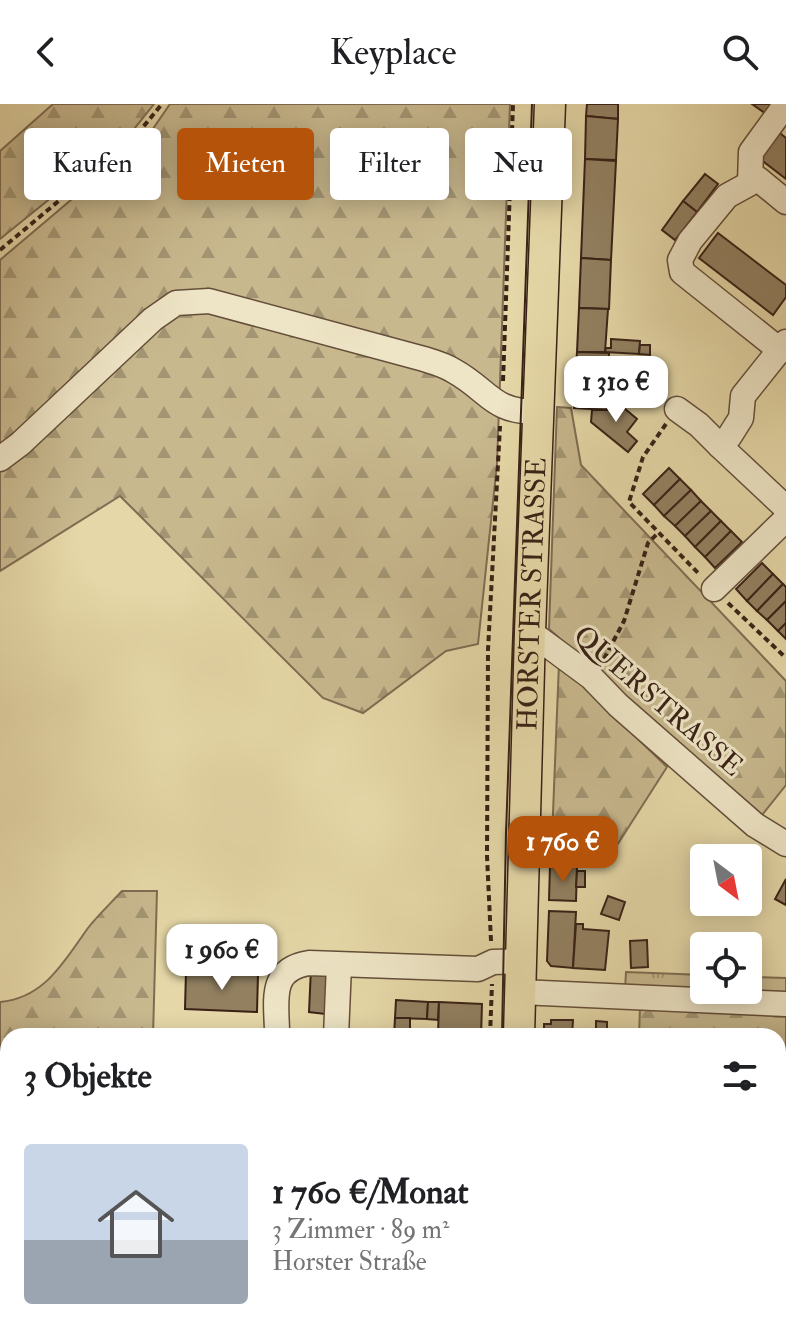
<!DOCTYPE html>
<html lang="de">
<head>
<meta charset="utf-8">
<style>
	:root { --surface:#fff; --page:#f2f2f2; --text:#202124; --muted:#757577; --accent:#b45309 }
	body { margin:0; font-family:"IM FELL Double Pica",serif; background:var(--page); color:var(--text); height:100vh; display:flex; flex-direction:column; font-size:30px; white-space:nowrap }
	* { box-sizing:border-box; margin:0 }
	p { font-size:26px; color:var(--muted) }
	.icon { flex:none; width:44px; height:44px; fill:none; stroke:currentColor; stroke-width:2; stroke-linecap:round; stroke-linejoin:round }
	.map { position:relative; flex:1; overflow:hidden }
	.panel { position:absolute; left:0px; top:924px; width:786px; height:312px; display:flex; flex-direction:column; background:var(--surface); border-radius:24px 24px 0 0; box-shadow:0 4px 20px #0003 }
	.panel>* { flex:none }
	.top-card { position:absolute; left:24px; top:24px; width:738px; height:72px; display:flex; gap:16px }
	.needle { width:52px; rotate:148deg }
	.controls { position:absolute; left:690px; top:740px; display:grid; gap:16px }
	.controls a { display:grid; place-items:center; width:72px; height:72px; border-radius:8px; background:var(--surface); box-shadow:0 4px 20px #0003; font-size:40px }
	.price { position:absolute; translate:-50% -68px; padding:0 18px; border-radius:16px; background:#fff; color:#222; font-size:26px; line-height:52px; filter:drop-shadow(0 2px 4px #0008) }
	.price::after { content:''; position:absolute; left:50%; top:48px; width:24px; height:18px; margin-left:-12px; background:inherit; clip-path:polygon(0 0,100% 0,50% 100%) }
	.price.on { background:var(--accent); color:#fff }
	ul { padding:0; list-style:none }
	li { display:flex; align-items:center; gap:24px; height:200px; padding:0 24px }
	li span { display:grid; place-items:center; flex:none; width:224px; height:160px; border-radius:8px; color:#555 }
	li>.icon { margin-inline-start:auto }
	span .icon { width:96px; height:96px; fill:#fffc; stroke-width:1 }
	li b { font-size:34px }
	h2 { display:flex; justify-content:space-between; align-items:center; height:96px; padding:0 24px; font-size:34px }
	.pill { padding:0 28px; border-radius:8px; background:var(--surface); box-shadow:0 4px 20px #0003; font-size:28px; line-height:72px }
	.pill.on { background:var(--accent); color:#fff }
	header { display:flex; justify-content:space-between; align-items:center; height:104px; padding:0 24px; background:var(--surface); font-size:36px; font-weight:600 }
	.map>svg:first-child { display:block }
</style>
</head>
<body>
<header><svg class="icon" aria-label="back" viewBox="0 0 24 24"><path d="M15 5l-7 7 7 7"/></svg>Keyplace<svg class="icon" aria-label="search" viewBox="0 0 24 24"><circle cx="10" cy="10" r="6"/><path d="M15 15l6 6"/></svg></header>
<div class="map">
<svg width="786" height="1236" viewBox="0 0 786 1236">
	<defs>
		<pattern id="grass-tufts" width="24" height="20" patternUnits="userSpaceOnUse" patternTransform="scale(2)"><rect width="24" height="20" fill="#c8b88e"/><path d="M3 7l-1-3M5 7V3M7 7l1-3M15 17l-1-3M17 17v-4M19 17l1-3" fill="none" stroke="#a39573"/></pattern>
		<pattern id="forest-firs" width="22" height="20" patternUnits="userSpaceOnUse" patternTransform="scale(2)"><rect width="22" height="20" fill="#c8b88e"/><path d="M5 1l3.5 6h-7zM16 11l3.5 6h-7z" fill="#a39573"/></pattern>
	</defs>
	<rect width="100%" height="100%" fill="#e5d7a7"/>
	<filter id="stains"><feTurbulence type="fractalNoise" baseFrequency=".0025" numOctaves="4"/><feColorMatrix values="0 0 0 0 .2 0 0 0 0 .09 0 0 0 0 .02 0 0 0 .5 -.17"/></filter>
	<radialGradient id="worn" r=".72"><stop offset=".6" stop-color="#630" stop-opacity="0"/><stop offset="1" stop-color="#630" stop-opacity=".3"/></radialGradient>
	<path fill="url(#grass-tufts)" stroke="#806c52" stroke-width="2" d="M626 868 704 871V886H748V873L786 874V892L625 885Z"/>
	<g fill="url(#forest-firs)" stroke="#806c52" stroke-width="2">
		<path d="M53 0H154L130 30 0 135V47Z"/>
		<path d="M170 0H510L497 360 478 540 446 547 363 609 323 594 120 392 0 467V156L150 29Z"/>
		<path d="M557 303 571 304 581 361 786 577V681L762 711 549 525Z"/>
		<path d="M559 559 667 663 605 760 551 759Z"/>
		<path d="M122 787H157L153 932H8V952L0 951V898C45 894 64 857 88 824 98 811 111 799 122 787Z"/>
		<path d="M640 903 786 907V988L778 987V932H639Z"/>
	</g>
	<g fill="#928061" stroke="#392116" stroke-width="2">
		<path d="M587 0H618V15L586 12Z"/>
		<path d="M752 0H774L766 10Z"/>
		<path d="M586 12 618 15 616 56 585 55Z"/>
		<path d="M776 26 786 34V75L756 52Z"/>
		<path d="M585 55 616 57 611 156 581 154Z"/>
		<path d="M705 70 718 80 697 108 683 97Z"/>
		<path d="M683 97 697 108 675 136 662 126Z"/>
		<path d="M718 129 786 181V193L773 211 699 154Z"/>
		<path d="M581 154 611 156 609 205 579 204Z"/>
		<path d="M579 204 608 205 605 248H577Z"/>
		<path d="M611 235 640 237 639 250 605 248 606 244H611Z"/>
		<path d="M640 241H650V251L639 250Z"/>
		<path d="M577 248 609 249 607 306 574 304Z"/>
		<path d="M608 299H618L637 315 627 328 637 337 628 348 591 318 592 306H607Z"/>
		<path d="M669 364 680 375 654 401 643 390Z"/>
		<path d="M680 375 691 386 664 412 654 401Z"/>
		<path d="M691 386 701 397 675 422 664 412Z"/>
		<path d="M701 397 711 407 685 432 675 422Z"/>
		<path d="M711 407 721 417 695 443 685 432Z"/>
		<path d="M721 417 731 427 705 453 695 443Z"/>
		<path d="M731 427 742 438 715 464 705 453Z"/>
		<path d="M762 459 773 470 747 497 736 485Z"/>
		<path d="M773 470 783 480 757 507 747 497Z"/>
		<path d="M783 480 786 483V497L767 516 757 507Z"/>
		<path d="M786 497V519L778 527 767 516Z"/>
		<path d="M786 519V535L778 527Z"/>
		<path d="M550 762 577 763 576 797 549 796Z"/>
		<path d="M577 767H585V783H576Z"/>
		<path d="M786 775V801L775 795Z"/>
		<path d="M608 792 625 798 619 816 601 810Z"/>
		<path d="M549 807 576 808 573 864 551 862 547 857Z"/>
		<path d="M576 820H583V825L609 827 605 866 573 864Z"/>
		<path d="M647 836 648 863 631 864 630 837Z"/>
		<path d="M311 864 329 865 325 910 309 908Z"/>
		<path d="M186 867 258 870 257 908 185 905Z"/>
		<path d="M396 896 428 898 427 915 395 914Z"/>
		<path d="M428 898H439L438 916 427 915Z"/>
		<path d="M439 898 482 900 481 932H438Z"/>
		<path d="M395 914H410V932H394Z"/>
		<path d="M551 916H573L572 932H544V920H551Z"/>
		<path d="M596 917 607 918V932H596Z"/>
		<path d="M309 927 325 928V932H308Z"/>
		<path d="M104 1228H145L144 1236H104Z"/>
		<path d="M145 1228 253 1232 254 1236H144Z"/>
		<path d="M370 1228H399V1236H369Z"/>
	</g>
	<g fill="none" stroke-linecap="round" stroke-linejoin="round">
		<defs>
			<g id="minor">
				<path d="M750 78 751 48 786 0"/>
				<path d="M786 238 743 292 741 314 729 333 720 342 786 404"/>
				<path d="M781 247 682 168 680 156 690 137 727 92 758 75 786 98"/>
				<path d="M677 305 699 321 720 342"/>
				<path d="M0 355 20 340 153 215 176 199 209 197 424 255C434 258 445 261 454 267 490 287 491 308 538 308"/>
				<path d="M714 485 786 415"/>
				<path d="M530 528 591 573 618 601 755 721 786 740"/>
				<path d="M520 888 786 900"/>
				<path d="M277 926C276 894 270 865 309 859L478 865 493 858 522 857"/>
				<path d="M336 932 339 861"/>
				<path d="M778 1031H786"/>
				<path d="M441 1236 442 1228"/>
				<path d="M701 1236V1228"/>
			</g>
			<g id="major">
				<path id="s1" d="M519 932 530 528 550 0"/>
				<path d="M505 1228V1236"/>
			</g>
		</defs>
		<use href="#minor" stroke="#644e3a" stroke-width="27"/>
		<use href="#major" stroke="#392116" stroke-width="33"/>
		<g stroke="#392116" stroke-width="4" stroke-dasharray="6 4" stroke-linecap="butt">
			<path d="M0 146 134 34 162 0"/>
			<path d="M503 277 513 0"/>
			<path d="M666 320 643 353 629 398 699 470"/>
			<path d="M728 499 786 554"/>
			<path d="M604 555 624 517 648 439 658 429"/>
			<path d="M491 837 487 752 488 546 500 322"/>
			<path d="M490 932 492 880"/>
			<path d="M778 992H786"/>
		</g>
		<use href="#minor" stroke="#eee5c6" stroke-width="24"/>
		<use href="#major" stroke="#e5d7a7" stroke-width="30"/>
		<g stroke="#392116" stroke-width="2">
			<path d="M502 932 506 729 532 0"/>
			<path d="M497 1236V1228"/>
		</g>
		<g stroke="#392116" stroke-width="6" stroke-dasharray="14 14" stroke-linecap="butt">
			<path d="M0 982H8"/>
			<path d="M778 1009H786"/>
		</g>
	</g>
	<g text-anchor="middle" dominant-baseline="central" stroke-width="6" stroke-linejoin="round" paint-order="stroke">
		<g font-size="28" fill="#392116" stroke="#eee5c6">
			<text stroke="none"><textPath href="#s1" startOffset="442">HORSTER STRASSE</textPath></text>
			<text transform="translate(658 597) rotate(41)">QUERSTRASSE</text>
		</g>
	</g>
	<rect width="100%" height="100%" filter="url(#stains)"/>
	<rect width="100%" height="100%" fill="url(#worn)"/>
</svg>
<div class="controls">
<a><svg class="needle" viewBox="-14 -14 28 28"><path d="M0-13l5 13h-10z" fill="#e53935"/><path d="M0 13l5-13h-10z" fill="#757577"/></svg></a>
<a><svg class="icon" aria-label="locate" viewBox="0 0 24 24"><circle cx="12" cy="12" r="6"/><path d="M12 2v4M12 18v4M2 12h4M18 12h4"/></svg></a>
</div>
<b class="price" style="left:616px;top:320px">1 310 €</b>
<b class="price on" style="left:563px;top:780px">1 760 €</b>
<b class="price" style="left:222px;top:888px">1 960 €</b>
<div class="top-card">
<a class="pill">Kaufen</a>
<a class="pill on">Mieten</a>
<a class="pill">Filter</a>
<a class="pill">Neu</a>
</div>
<section class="panel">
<h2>3 Objekte<svg class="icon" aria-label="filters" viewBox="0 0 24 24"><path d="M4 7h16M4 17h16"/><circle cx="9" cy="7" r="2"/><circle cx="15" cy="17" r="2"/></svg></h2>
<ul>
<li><span style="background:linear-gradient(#c9d6e8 60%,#9aa5b1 0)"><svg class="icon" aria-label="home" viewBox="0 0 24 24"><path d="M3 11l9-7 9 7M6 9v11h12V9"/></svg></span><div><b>1 760 €/Monat</b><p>3 Zimmer · 89 m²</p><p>Horster Straße</p></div></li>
</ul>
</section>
</div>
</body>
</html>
